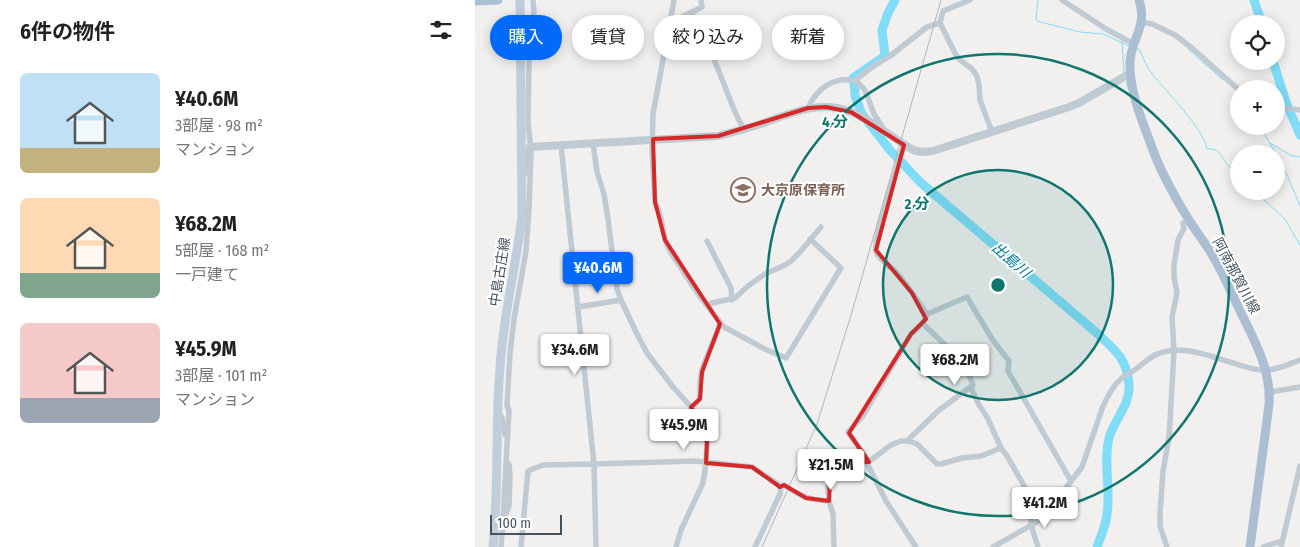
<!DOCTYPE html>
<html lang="ja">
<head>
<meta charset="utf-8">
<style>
	:root { --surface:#fff; --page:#f2f2f2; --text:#222; --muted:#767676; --accent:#026afa }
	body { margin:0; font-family:"Fira Sans Condensed","Noto Sans JP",sans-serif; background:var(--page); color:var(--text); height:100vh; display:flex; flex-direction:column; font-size:19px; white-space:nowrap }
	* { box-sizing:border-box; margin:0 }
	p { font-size:16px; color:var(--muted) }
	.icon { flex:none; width:28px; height:28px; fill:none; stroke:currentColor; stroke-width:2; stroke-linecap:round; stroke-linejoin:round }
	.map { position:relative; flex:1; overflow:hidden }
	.panel { display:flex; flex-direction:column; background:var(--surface); width:475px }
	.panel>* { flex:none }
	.guide { position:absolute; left:15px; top:15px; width:475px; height:45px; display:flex; gap:10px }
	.buttons { position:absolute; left:755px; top:15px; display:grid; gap:10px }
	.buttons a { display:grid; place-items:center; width:55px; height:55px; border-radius:50%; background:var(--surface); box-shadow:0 2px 12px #0003; font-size:25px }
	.scale { position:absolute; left:15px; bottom:12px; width:72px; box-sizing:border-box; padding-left:5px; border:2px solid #455360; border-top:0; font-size:14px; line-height:18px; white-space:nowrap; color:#455360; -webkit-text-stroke:4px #fff; paint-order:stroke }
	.price { position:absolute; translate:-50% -42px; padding:0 11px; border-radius:5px; background:#fff; color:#222; font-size:16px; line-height:32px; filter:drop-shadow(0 1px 2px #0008) }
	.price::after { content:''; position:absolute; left:50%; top:30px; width:15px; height:11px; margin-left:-8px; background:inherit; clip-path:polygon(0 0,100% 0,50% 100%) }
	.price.current { background:var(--accent); color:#fff }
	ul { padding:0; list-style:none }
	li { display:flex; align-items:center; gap:15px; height:125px; padding:0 20px }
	li span { display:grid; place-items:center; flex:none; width:140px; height:100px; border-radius:8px; color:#555 }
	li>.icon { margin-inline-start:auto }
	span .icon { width:60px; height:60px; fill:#fffc; stroke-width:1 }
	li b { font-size:21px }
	h2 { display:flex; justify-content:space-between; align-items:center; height:60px; padding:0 20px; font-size:21px }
	.pill { padding:0 18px; border-radius:22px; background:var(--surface); box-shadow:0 2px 12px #0003; font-size:18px; line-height:45px }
	.pill.current { background:var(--accent); color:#fff }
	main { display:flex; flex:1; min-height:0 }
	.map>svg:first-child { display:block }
</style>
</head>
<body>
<main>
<section class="panel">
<h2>6件の物件<svg class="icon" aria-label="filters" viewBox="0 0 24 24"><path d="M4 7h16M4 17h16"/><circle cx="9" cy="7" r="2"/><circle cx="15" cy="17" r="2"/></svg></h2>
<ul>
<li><span style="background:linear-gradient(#bfe0f5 75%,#c2b280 0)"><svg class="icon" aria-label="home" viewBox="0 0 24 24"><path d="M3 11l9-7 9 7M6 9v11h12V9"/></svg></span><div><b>¥40.6M</b><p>3部屋 · 98 m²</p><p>マンション</p></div></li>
<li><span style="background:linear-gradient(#ffd9b3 75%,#7fa58c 0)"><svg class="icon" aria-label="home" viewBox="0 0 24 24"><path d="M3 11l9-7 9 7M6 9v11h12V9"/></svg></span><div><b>¥68.2M</b><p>5部屋 · 168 m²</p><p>一戸建て</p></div></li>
<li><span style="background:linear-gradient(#f6c9c9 75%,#9aa5b1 0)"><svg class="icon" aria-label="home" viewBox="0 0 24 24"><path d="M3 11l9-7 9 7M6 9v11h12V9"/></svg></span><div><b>¥45.9M</b><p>3部屋 · 101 m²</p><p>マンション</p></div></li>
</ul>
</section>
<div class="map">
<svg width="825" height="547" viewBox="0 0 825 547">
	<rect width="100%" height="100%" fill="#f2efef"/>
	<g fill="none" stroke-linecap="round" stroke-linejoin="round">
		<g stroke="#81dcf7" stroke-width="1">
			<path d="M563 0 561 19 562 21 605 32 628 34 654 46"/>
			<path d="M634 33 641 37"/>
			<path d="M647 40 649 73"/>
			<path d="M661 48 665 50C668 58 672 67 677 74 692 92 728 128 732 149 744 148 745 154 751 163 755 168 759 171 764 175"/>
			<path d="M713 49 748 80"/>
			<path d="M651 82 654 91"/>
			<path d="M785 126 801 154"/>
			<path d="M795 143 817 156 825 157"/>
			<path d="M801 154 813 177 825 206"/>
			<path d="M779 191 810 219 825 245"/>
		</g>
		<g stroke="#81dcf7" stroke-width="9">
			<path d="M420 0 413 13 407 30 410 56 378 78 380 91V96L387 114 414 149 445 182 623 334C640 350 652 359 654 384 656 404 639 420 634 438 628 463 636 489 632 514 631 525 626 536 622 547"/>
			<path d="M779 0 787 24"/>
			<path d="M798 61 811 102 825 135"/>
		</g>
		<g stroke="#bfcad3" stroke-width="5.5">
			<path d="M199 0 178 114 177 149 180 202 185 214 190 240 196 253 223 294 249 327 290 349 311 358 366 268 335 239"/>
			<path d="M495 0 468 11 465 23 481 55 485 60 497 69 502 76 504 85 505 100 517 132"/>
			<path d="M587 0 631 29 659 44"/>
			<path d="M217 13 230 46 239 59 260 112 269 130"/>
			<path d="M195 20H201L227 7 226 0"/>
			<path d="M666 22 677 24 700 35 717 48 764 90"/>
			<path d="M381 81 383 78 397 67 415 56 452 27 465 23"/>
			<path d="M801 107 825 110"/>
			<path d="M333 108C342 88 359 76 381 81L390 90 399 114 408 128"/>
			<path d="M118 143 122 172 129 194 133 219 140 275 142 289 146 300 163 336 172 353 198 387 216 407 223 418 232 442 231 463 228 483 206 530 201 547"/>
			<path d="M429 145C424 162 397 240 401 252 405 261 414 265 420 271 432 284 442 300 452 314"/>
			<path d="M50 174 53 151"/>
			<path d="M232 241 256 288 257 300"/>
			<path d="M233 305 237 303 260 298 273 286 290 274 310 265 316 261 325 252 346 227"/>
			<path d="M103 307 146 300"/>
			<path d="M496 388 504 405 512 417 526 448 532 456 555 496 557 503 556 525 563 547"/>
			<path d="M795 392 825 387"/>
			<path d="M216 407C227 401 225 394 225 383 226 362 240 343 245 323"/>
			<path d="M23 411 27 418 30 435"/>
			<path d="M433 441 435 438 463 411 498 385 492 370 485 359 448 324"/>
			<path d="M394 462 373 432 387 417 436 334C443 328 450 323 452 314L492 297 517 339 534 361 533 371 596 481"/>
			<path d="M392 463 411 501 441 547"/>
			<path d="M305 487 309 485C325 496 334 500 354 501L358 514 359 547"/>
			<path d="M354 501 353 488 356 461 374 464 392 463 416 445 426 441H433L442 444 462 464H466L487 458 506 456 526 448"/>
			<path d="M30 516 34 506 35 476 34 464"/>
			<path d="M26 547 28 519 34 410 32 406 35 353 39 319 51 251 54 209 56 153 53 120 54 63 51 28 59 13 58 0"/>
			<path d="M46 547 53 471 68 465 119 464 86 145"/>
			<path d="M121 547 119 464 220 461 268 466 277 467 303 484C306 488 306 490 305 494L280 547"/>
			<path d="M518 547 562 522 569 516 607 467 627 409C632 397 641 381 651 375 655 373 658 371 661 369 667 364 673 359 680 355 704 343 735 356 758 363 768 366 778 370 788 370 801 371 813 364 825 360"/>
			<path d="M692 547 685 526V514L688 471 694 438 699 351 697 317 702 293 699 277V265L703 240 709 228 708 223 714 220"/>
			<path d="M788 547 807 541"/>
			<path d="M806 547 825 466"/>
		</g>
		<path stroke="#bfcad3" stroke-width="8" d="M55 147 243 136C259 132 275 128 291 122 319 112 347 100 376 112 399 121 417 138 438 150L446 152 458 151 594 107 604 103 654 74"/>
		<path stroke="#c0cddb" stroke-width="9" d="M18 547C24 488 20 427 25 367 28 317 41 267 47 216L45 0"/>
		<g stroke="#acbfd2" stroke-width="9">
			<path d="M664 0C673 26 656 39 655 62 654 89 666 118 675 142 684 169 699 196 714 220 722 233 732 245 739 258 750 277 759 299 769 319 783 347 796 373 794 405L775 547"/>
			<path d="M0 1 23 0"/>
		</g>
		<path stroke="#b1b5bb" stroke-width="1" d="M287 547 342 424 377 312 466 0"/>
	</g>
	<path fill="none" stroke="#d62828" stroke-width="4" stroke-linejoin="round" d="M351 107 376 112 429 145 401 250 437 293 451 319 436 334 374 433 394 462 356 461 354 501 331 498 309 485 305 487 277 467 231 463 232 442 216 407 225 399 227 372 245 324 190 240 180 202 178 139 243 136 333 108Z"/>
	<circle cx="523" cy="285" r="115" fill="#0f766e" fill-opacity=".12"/>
	<g fill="none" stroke="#0f766e" stroke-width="2.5">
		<circle cx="523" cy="285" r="115"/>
		<circle cx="523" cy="285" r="231"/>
	</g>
	<defs>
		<symbol id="school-ring" viewBox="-11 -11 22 22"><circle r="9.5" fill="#fff" stroke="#8d6e63" stroke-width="1.5"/><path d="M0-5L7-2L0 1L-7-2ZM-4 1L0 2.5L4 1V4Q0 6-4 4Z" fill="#8d6e63"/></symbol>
	</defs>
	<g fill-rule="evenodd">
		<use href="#school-ring" x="254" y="176" width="28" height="28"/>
	</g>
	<g text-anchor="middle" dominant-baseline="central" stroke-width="4" stroke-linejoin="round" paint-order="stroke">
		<g font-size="14" font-weight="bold" fill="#785e54" stroke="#fff" text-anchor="start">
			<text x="286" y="190">大京原保育所</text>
		</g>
		<g font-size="14" fill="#455360" stroke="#fff">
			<text transform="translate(25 272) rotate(-81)">中島古庄線</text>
			<text transform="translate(761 276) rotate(62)">阿南那賀川線</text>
		</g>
		<g font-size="15" font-style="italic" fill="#037b9f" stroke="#fff">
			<text transform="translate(536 260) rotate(41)">出島川</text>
		</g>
	</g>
	<circle cx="523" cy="285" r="8" fill="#0f766e" stroke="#fff" stroke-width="2.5"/>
	<g font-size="15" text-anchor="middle" font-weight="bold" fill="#0f766e" stroke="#fff" stroke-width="4" stroke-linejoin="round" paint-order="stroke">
		<text x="360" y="127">4 分</text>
		<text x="442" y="209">2 分</text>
	</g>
</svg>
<div class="buttons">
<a><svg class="icon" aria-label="locate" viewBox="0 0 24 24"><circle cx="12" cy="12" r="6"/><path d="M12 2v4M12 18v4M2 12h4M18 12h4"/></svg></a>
<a>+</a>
<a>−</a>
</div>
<div class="scale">100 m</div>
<b class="price current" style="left:123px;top:294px">¥40.6M</b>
<b class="price" style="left:100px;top:376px">¥34.6M</b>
<b class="price" style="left:480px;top:386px">¥68.2M</b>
<b class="price" style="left:209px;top:451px">¥45.9M</b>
<b class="price" style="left:356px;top:491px">¥21.5M</b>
<b class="price" style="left:570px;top:529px">¥41.2M</b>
<div class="guide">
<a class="pill current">購入</a>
<a class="pill">賃貸</a>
<a class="pill">絞り込み</a>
<a class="pill">新着</a>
</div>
</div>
</main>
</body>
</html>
